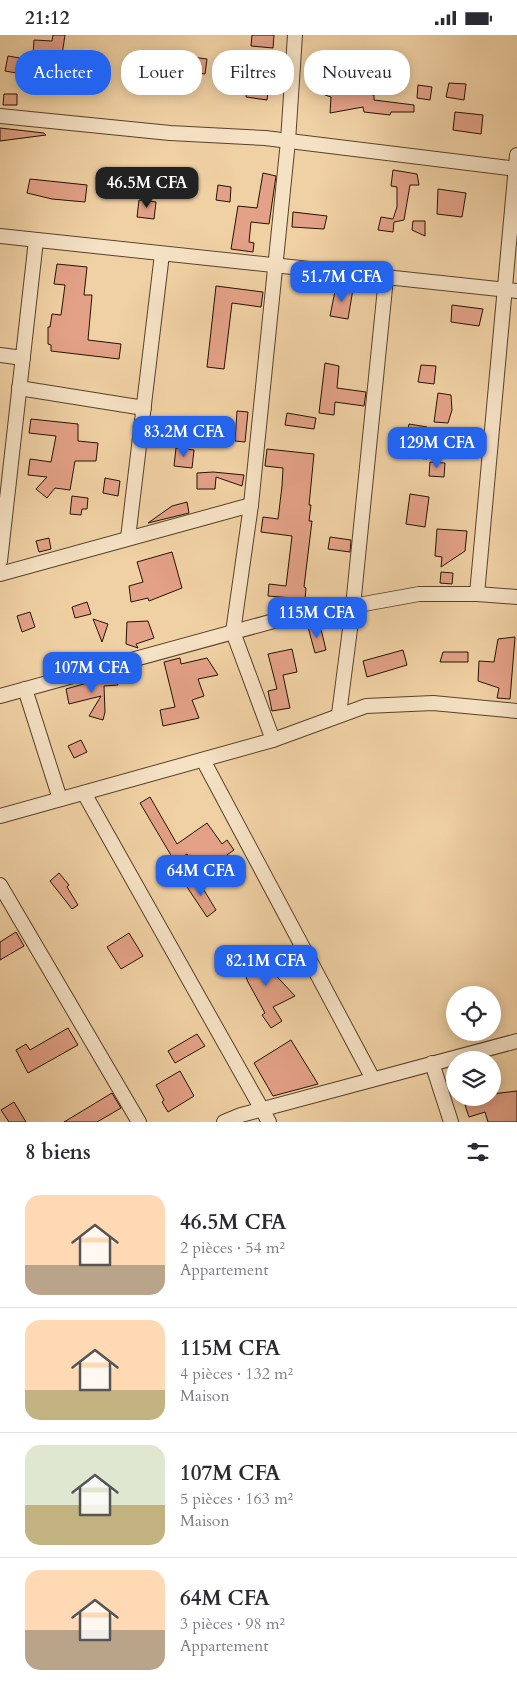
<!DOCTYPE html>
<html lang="fr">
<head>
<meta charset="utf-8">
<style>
	:root { --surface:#fff; --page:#f2f2f3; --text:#2b2b33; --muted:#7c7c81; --line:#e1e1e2; --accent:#2563eb }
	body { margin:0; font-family:Cardo,serif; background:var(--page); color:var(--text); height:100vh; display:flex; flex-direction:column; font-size:19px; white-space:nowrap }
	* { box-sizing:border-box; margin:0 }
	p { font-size:16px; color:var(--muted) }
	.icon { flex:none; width:28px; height:28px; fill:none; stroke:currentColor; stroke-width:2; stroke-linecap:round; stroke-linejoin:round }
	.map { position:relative; height:1087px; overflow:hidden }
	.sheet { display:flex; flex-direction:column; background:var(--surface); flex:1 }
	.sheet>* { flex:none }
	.top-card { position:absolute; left:15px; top:15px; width:488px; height:45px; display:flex; gap:10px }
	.tools { position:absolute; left:446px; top:951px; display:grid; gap:10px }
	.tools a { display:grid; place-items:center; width:55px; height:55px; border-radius:50%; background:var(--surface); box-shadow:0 2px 12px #0003; font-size:25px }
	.price { position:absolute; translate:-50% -42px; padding:0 11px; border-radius:10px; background:var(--accent); color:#fff; font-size:16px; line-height:32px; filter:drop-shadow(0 1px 2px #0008) }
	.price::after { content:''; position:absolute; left:50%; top:30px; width:15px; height:11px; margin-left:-8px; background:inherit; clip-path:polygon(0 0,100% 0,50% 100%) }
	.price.on { background:#222; color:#fff }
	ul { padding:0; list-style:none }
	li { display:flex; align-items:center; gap:15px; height:125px; padding:0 25px }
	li+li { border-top:1px solid var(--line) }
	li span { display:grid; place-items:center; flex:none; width:140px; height:100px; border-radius:15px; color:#555 }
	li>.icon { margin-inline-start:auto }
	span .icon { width:60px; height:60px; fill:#fffc; stroke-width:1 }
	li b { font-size:21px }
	h2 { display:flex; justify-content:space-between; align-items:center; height:60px; padding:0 25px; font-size:21px }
	.tag { padding:0 18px; border-radius:20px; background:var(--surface); box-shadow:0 2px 12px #0003; font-size:18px; line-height:45px }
	.tag.on { background:var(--accent); color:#fff }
	.status { display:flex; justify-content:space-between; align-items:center; height:35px; padding:0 25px; background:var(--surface); direction:ltr }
	.status svg { height:14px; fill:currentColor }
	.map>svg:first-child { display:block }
</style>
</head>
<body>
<div class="status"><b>21:12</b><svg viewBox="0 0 49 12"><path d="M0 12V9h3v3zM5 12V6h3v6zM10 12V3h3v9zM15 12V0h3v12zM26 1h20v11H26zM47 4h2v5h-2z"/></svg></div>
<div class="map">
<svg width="517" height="1087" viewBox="0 0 517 1087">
	<rect width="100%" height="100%" fill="#f0d1a4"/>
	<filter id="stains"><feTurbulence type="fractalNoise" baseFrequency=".004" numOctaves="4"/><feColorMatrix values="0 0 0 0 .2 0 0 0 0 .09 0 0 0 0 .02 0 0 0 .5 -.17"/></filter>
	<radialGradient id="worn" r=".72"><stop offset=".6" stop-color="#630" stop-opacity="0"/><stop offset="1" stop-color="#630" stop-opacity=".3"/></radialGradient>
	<g fill="#e3a187" stroke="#241201">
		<path d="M53 0H65L62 20 58 19 56 53 38 51 41 20H33L34 5 52 6Z"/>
		<path d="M252 0H274L273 13 251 11Z"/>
		<path d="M8 21 20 23 22 39 5 36Z"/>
		<path d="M192 22 207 24 205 39 190 37Z"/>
		<path d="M325 45H340L339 55 374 60V65L414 70V77H391L390 80 364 77 363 72 330 78 331 62 325 60Z"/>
		<path d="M248 47 269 50 267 65 246 62Z"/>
		<path d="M449 48 466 49 464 65 446 62Z"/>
		<path d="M418 50 432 52 430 65 417 63Z"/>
		<path d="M4 59H17V70H3Z"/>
		<path d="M455 77 483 80 481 99 453 95Z"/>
		<path d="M0 93 44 98 46 100 0 106Z"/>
		<path d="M393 135 417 139 419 150H410L404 185 394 187 393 197 378 195 381 182 393 184 397 172V152L391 151Z"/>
		<path d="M263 138 276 141 269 189 251 187 249 207 254 208 253 217 231 214 238 171 257 173Z"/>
		<path d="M30 144 87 150 85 167 52 164 27 158Z"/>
		<path d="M218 150 231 152 230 167 216 165Z"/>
		<path d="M438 154 466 158 462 182 437 179Z"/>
		<path d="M139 165 156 167 154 184 137 182Z"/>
		<path d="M293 177 327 181 324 194 292 192Z"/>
		<path d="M413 186H425V201L412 195Z"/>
		<path d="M57 229 87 232 84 260H92L88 305 121 309 119 324 51 316V310L48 309V292H50L52 279 61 280 65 250 54 249Z"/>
		<path d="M216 251 263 257 261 272 232 268 224 334 207 332Z"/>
		<path d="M336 251 353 254 348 284 330 281Z"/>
		<path d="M452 270 483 274 479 291 451 287Z"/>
		<path d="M325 328 339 331 337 353 366 357 364 371 335 367 334 380 319 378Z"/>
		<path d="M421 330 436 331 434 349 418 347Z"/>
		<path d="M438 358 451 360 452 375 448 388 434 387Z"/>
		<path d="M237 376 248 377 245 407 235 406Z"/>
		<path d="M287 378 316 383 314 394 285 390Z"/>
		<path d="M31 384 78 389V406L98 408 96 426H75L70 455 55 453 47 463 36 454 47 442 28 440 30 424 51 427 56 401 29 398Z"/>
		<path d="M409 389 427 392V424L394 421 395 411 405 412Z"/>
		<path d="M176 413 194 415 192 433 174 431Z"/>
		<path d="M267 414 314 419 309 470H311L309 486H312L304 552 306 553 305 564 268 561 269 549 286 551 292 501 261 497 263 482 278 484 282 451 283 433 265 431Z"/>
		<path d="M430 427 445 428 444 442 429 441Z"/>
		<path d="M213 437 244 440 242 451 216 442 215 454H197V438Z"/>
		<path d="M105 443 120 446 118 461 103 458Z"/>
		<path d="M410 459 429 462 425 492 406 489Z"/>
		<path d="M72 461 88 463 87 474H82L81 480 70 479Z"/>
		<path d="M187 467 189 478 148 488 172 471Z"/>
		<path d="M437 494 467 496 465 516 441 532 442 522 435 521Z"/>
		<path d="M330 502 351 505 350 517 328 514Z"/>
		<path d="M49 503 51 514 39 517 36 506Z"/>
		<path d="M172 517 182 553 149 566 148 563 131 567 129 551 143 547 137 527Z"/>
		<path d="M441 537 453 538 452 549 440 548Z"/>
		<path d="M87 567 91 579 75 583 72 572Z"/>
		<path d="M30 577 35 592 22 597 17 581Z"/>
		<path d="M93 584 108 589 102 607Z"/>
		<path d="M148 586 154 603 136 609 138 613 126 609 127 587Z"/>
		<path d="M320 590 326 615 315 618 308 592Z"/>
		<path d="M515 602 510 664 497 663 499 653 478 646 479 626 494 627 498 604Z"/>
		<path d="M292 614 297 637 283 640 290 673 272 676 268 656 277 654 268 619Z"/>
		<path d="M403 615 407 630 367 642 363 626Z"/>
		<path d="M443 617H468V627H440Z"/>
		<path d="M180 623 181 629 207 623 218 640 198 644 204 661 192 665 199 683 163 691 160 675 175 672 164 627Z"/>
		<path d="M115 640 118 650 104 651 105 677 103 685 89 681 101 661 69 669 66 654Z"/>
		<path d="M81 705 87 717 74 723 68 711Z"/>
		<path d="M150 762 177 809 207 788 222 809 227 805 234 815 221 824 219 821 198 836 187 819 175 827 140 768Z"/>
		<path d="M59 838 69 850 67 852 78 870 72 874 50 846Z"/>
		<path d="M196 842 216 875 207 882 185 849Z"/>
		<path d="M16 897 24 911 0 925V907Z"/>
		<path d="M129 898 143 921 121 934 107 912Z"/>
		<path d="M256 919 295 961 273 972 282 986 271 993 262 980 265 978 248 947 239 925Z"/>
		<path d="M68 993 78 1010 28 1038 16 1015 26 1009 30 1015Z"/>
		<path d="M197 999 205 1011 175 1028 168 1016Z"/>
		<path d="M291 1005 318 1049 273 1061 254 1028Z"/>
		<path d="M180 1036 194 1061 168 1077 162 1067 164 1065 156 1050Z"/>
		<path d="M517 1056V1087H488L485 1077 469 1082 465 1070 483 1065V1062H492V1059Z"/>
		<path d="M112 1058 121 1073 97 1087H64Z"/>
		<path d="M14 1067 26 1087H9L1 1075Z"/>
	</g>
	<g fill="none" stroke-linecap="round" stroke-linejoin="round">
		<defs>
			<g id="minor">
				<path d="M0 81 170 98 265 103 517 134"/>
				<path d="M0 201 517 256"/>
				<path d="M0 320 23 323"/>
				<path d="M19 353 144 373"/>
				<path d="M128 503 162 219"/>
				<path d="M0 526 36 205"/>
				<path d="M0 539 251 470"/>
				<path d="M477 559 517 120"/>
				<path d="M25 654 60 764"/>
				<path d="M0 661 281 584 419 559H477L517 562"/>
				<path d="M339 679 353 571 386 243"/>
				<path d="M273 705 233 597 251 470 288 106 295 0"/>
				<path d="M203 725 373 1044"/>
				<path d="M84 758 269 1087"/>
				<path d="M0 781 273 705 366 671 433 668 517 676"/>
				<path d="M0 850 139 1087"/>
				<path d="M432 1028 451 1087"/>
				<path d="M224 1087 241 1080 517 1006"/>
			</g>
		</defs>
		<use href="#minor" stroke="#57422a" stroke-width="16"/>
		<use href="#minor" stroke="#f5e1c4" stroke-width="14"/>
	</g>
	<rect width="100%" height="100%" filter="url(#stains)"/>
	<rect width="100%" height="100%" fill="url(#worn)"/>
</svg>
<div class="tools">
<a><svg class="icon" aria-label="locate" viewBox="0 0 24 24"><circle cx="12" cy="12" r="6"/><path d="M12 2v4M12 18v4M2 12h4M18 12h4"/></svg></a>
<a><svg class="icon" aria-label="layers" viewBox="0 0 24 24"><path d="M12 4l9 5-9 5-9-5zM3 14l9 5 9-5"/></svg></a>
</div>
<b class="price on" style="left:147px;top:174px">46.5M CFA</b>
<b class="price" style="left:342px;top:268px">51.7M CFA</b>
<b class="price" style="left:184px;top:423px">83.2M CFA</b>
<b class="price" style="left:437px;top:434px">129M CFA</b>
<b class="price" style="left:317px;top:604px">115M CFA</b>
<b class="price" style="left:92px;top:659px">107M CFA</b>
<b class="price" style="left:201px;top:862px">64M CFA</b>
<b class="price" style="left:266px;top:952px">82.1M CFA</b>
<div class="top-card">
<a class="tag on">Acheter</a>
<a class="tag">Louer</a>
<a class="tag">Filtres</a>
<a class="tag">Nouveau</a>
</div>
</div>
<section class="sheet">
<h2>8 biens<svg class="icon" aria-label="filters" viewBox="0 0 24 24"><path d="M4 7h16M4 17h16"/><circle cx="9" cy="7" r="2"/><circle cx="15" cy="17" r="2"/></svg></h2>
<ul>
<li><span style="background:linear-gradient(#ffd9b3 70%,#b9a48a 0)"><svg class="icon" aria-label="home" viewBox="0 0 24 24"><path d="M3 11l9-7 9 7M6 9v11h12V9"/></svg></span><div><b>46.5M CFA</b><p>2 pièces · 54 m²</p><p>Appartement</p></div></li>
<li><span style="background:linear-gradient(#ffd9b3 70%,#c2b280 0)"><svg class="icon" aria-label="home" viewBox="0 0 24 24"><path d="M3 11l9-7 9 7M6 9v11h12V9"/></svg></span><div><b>115M CFA</b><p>4 pièces · 132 m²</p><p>Maison</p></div></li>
<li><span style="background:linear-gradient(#dfe7d0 60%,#c2b280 0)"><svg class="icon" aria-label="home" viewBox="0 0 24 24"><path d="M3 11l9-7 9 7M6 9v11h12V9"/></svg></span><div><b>107M CFA</b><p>5 pièces · 163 m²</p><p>Maison</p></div></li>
<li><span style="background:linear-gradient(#ffd9b3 60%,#b9a48a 0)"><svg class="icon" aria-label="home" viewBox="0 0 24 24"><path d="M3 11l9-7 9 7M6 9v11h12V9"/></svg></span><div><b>64M CFA</b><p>3 pièces · 98 m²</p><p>Appartement</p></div></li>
</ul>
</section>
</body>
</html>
